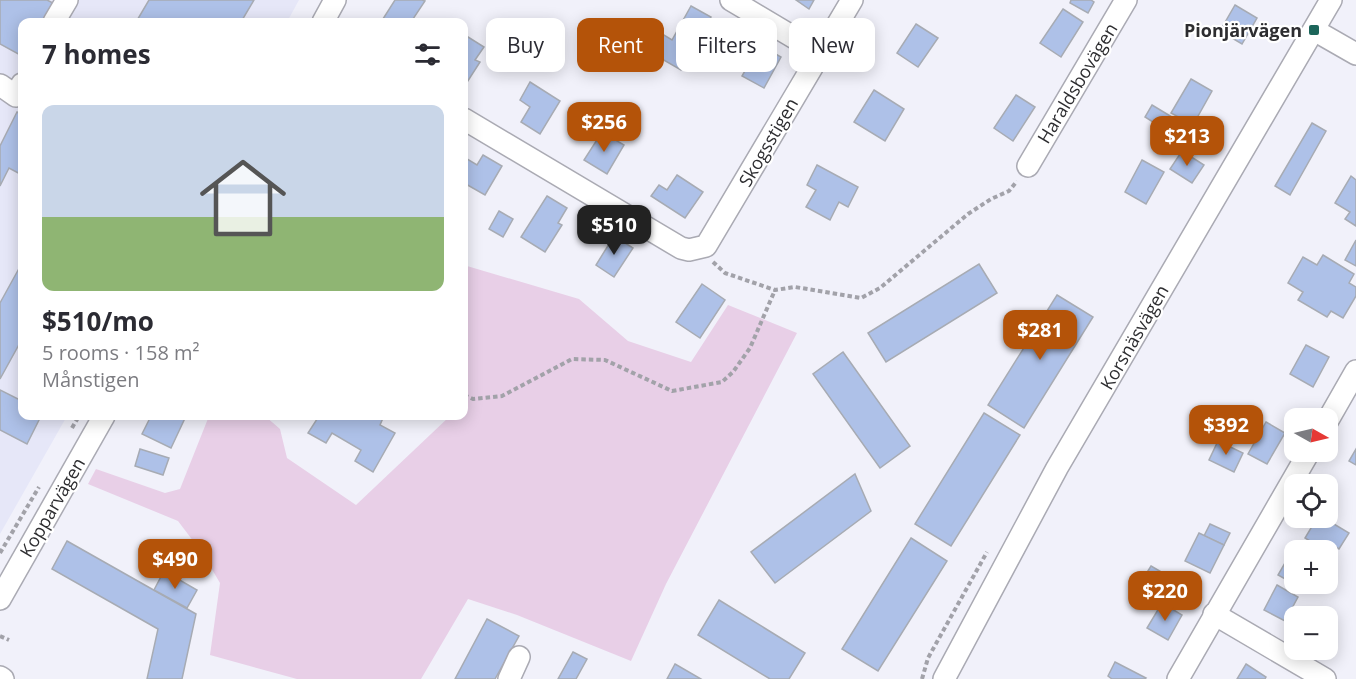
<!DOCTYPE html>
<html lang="en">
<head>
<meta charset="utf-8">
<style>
	:root { --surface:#fff; --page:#f7f7f7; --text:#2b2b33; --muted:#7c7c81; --accent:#b45309 }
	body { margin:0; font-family:"Open Sans",sans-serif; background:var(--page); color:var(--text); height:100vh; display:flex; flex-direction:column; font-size:22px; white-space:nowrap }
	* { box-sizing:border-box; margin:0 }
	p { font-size:20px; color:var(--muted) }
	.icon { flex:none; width:33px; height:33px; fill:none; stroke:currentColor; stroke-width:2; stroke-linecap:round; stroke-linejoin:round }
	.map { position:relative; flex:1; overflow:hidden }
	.sheet { position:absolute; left:18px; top:18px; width:450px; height:402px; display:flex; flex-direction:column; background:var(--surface); border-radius:12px; box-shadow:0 3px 15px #0003 }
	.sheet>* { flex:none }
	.top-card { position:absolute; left:486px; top:18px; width:570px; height:54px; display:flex; gap:12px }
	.needle { width:39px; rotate:98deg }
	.buttons { position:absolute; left:1284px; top:408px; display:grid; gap:12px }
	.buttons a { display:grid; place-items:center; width:54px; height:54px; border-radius:12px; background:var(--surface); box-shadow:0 3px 15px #0003; font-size:30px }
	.price { position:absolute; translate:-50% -51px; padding:0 14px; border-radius:12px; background:var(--accent); color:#fff; font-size:20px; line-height:39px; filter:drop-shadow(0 2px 3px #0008) }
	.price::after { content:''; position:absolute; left:50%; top:36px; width:18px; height:14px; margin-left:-9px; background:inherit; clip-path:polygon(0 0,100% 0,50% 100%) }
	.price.selected { background:#222; color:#fff }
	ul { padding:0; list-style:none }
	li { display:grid; align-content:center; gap:12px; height:318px; padding:0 24px }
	li span { display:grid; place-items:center; height:186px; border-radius:12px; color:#555 }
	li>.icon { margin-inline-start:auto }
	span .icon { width:108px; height:108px; fill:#fffc; stroke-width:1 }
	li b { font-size:26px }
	h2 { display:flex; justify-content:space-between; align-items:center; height:72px; padding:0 24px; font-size:26px }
	.chip { padding:0 21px; border-radius:12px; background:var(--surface); box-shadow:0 3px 15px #0003; font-size:21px; line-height:54px }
	.chip.selected { background:var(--accent); color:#fff }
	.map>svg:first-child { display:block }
</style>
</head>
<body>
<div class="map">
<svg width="1356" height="679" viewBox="0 0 1356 679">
	<rect width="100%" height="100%" fill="#f1f1fa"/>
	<path fill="#e6e7f8" d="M0 0H299L287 22H22V416H67L0 534Z"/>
	<path fill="#e8cfe7" d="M467 266 579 299 628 341 691 362 728 305 797 333 666 584 631 661 517 615 468 599 421 679H297L210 655 220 583 203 554 178 521 88 484 96 469 165 493 180 489 209 416H265L280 429 287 458 356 505 450 416H464V276Z"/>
	<g fill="#aec1e8" stroke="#a7abb3" stroke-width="1.5">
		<path d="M0 0H47L53 3 42 22H22V56L0 44Z"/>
		<path d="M149 0H254L241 22H136Z"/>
		<path d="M395 0H422L425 1 411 22H381Z"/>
		<path d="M796 0H814L809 9Z"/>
		<path d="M1071 0H1091L1094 2 1088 13 1070 3Z"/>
		<path d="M1235 5 1257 18 1242 44 1220 31Z"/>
		<path d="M691 6 711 17 681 70 648 51 659 32 672 40Z"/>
		<path d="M1063 9 1083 22 1061 57 1040 43Z"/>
		<path d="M916 24 938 38 918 67 897 53Z"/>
		<path d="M468 37 484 47 475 60 480 62 464 87V44Z"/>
		<path d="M760 45 781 57 764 88 742 76Z"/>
		<path d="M1191 79 1212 91 1193 125 1171 113Z"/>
		<path d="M530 82 560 101 540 134 521 122 530 107 520 100Z"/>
		<path d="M874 90 904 109 885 141 854 122Z"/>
		<path d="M1016 95 1035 107 1013 141 994 128Z"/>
		<path d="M1152 105 1172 117 1164 129 1145 117Z"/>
		<path d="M17 112 22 115V175L9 168 0 186V146Z"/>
		<path d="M1312 123 1326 131 1290 195 1275 186Z"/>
		<path d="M602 132 624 145 607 174 584 160Z"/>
		<path d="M1182 151 1204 165 1192 183 1170 169Z"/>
		<path d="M483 155 502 166 485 195 464 183V157L477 165Z"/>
		<path d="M1142 160 1164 172 1146 204 1125 192Z"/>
		<path d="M817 165 858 187 848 207 839 202 830 220 806 207 816 190 807 185Z"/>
		<path d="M677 175 703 192 685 218 651 196 659 185 667 190Z"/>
		<path d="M1351 176 1356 180V226L1345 219 1350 212 1335 203Z"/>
		<path d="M547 196 567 208 558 223 562 225 545 252 521 237Z"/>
		<path d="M499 211 513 219 503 237 489 229Z"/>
		<path d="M614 236 633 248 614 277 596 265Z"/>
		<path d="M1356 240V266L1345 260Z"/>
		<path d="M1323 255 1354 274 1349 283 1356 287V296L1343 318 1331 311 1327 317 1298 300 1303 292 1288 283 1303 257 1317 265Z"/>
		<path d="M22 263V339L0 379V303Z"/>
		<path d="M979 264 997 293 886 362 868 333Z"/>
		<path d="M702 284 725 300 700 338 676 322Z"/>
		<path d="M1057 295 1093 317 1024 428 988 405Z"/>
		<path d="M1306 345 1329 357 1313 387 1290 374Z"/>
		<path d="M843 352 910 446 880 468 813 374Z"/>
		<path d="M0 390 22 401V416H41L27 444 0 430Z"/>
		<path d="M984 413 1020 435 951 546 915 524Z"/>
		<path d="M151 416H186L171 448 142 434Z"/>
		<path d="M319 416H380L383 418 380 425 395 433 373 472 355 461 361 450 332 433 326 443 308 433Z"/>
		<path d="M1266 422 1285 433 1267 464 1248 454Z"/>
		<path d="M1218 441 1243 453 1234 472 1209 460Z"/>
		<path d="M140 449 169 458 163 475 135 466Z"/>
		<path d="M1356 449V465L1349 461Z"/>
		<path d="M855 474 871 511 775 583 751 552Z"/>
		<path d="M1317 518H1324L1349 533 1339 549 1327 542 1323 549 1305 538Z"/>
		<path d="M1210 524 1230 533 1224 545 1204 536Z"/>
		<path d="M1199 533 1224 545 1210 573 1185 561Z"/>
		<path d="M911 538 947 561 878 671 842 649Z"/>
		<path d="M67 541 196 614 182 679H147L158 629 52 569Z"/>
		<path d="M1289 556 1294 559V584H1306L1303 589 1278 575Z"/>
		<path d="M1151 566 1170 577 1161 594 1141 582Z"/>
		<path d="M164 571 197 590 187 608 154 590Z"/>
		<path d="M1277 585 1298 597 1285 621 1264 610Z"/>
		<path d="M719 600 805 653 789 679H770L698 635Z"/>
		<path d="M1162 603 1182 615 1168 640 1147 628Z"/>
		<path d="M487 619 519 636 495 679H455Z"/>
		<path d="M573 652 587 659 576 679H558Z"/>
		<path d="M1115 662 1146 678 1145 679H1112L1108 676Z"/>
		<path d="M675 664 701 679H667Z"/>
		<path d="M1246 664 1266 677 1265 679H1237Z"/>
	</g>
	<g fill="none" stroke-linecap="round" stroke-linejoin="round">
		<defs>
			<g id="minor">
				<path d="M731 0 820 53"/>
				<path d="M54 22 67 0"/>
				<path d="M323 22 335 0"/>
				<path d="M1314 30 1356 54"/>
				<path d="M0 85 16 96 22 84"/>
				<path d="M464 119 681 248 689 250 706 246 852 0"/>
				<path d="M1028 166 1126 0"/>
				<path d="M1328 420 1356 371"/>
				<path d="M0 599 104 416"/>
				<path d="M1214 614 1325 679"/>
				<path d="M0 677 3 679"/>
				<path d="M509 679 519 657"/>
				<path d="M944 679 1057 468 1331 0"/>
				<path d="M1178 679 1309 452"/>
			</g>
		</defs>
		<use href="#minor" stroke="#aaaab3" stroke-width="24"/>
		<g stroke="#a2a2a9" stroke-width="4" stroke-dasharray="4.5 3" stroke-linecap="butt">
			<path d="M713 262 725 273 775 290 795 287 861 298 880 288 968 214 991 199 1009 191 1017 181"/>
			<path d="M464 395 473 399 502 396 572 359 605 360 672 391 722 382 733 372 750 348 775 290"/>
			<path d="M72 428 79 416"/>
			<path d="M0 553 39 487"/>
			<path d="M0 636 9 640"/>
			<path d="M922 679 928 658 987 552"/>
		</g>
		<use href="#minor" stroke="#fff" stroke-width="21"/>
	</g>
	<rect fill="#1c655a" stroke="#fff" stroke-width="2" x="1308" y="24" width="12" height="12" rx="3"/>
	<g text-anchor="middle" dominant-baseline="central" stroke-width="4.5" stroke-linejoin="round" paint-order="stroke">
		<g font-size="18" font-weight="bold" fill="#2d2d30" stroke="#fff" text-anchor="end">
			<text x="1302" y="30">Pionjärvägen</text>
		</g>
		<g font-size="18" fill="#2d2d30" stroke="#fff">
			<text transform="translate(1077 83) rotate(-59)">Haraldsbovägen</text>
			<text transform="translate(768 142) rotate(-60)">Skogsstigen</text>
			<text transform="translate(1134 337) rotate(-60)">Korsnäsvägen</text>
			<text transform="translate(52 507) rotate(-60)">Kopparvägen</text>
		</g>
	</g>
</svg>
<div class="buttons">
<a><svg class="needle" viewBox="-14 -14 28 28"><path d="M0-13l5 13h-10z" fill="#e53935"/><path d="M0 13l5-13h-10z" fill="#7c7c81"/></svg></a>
<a><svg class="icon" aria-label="locate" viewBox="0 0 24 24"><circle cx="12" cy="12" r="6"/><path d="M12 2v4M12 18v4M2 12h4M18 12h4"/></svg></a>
<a>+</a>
<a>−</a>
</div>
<b class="price" style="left:604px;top:153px">$256</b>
<b class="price" style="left:1187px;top:167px">$213</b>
<b class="price selected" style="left:614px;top:256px">$510</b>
<b class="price" style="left:1040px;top:361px">$281</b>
<b class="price" style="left:1226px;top:456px">$392</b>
<b class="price" style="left:175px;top:590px">$490</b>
<b class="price" style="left:1165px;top:622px">$220</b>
<div class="top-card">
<a class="chip">Buy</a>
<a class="chip selected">Rent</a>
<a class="chip">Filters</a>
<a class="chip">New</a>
</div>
<section class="sheet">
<h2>7 homes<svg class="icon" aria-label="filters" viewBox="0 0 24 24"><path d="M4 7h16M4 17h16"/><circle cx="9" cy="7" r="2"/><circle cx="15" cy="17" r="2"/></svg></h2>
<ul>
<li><span style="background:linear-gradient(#c9d6e8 60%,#8fb573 0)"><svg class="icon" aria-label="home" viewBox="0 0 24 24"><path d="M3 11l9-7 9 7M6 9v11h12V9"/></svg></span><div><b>$510/mo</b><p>5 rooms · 158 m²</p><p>Månstigen</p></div></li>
</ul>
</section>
</div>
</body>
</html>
